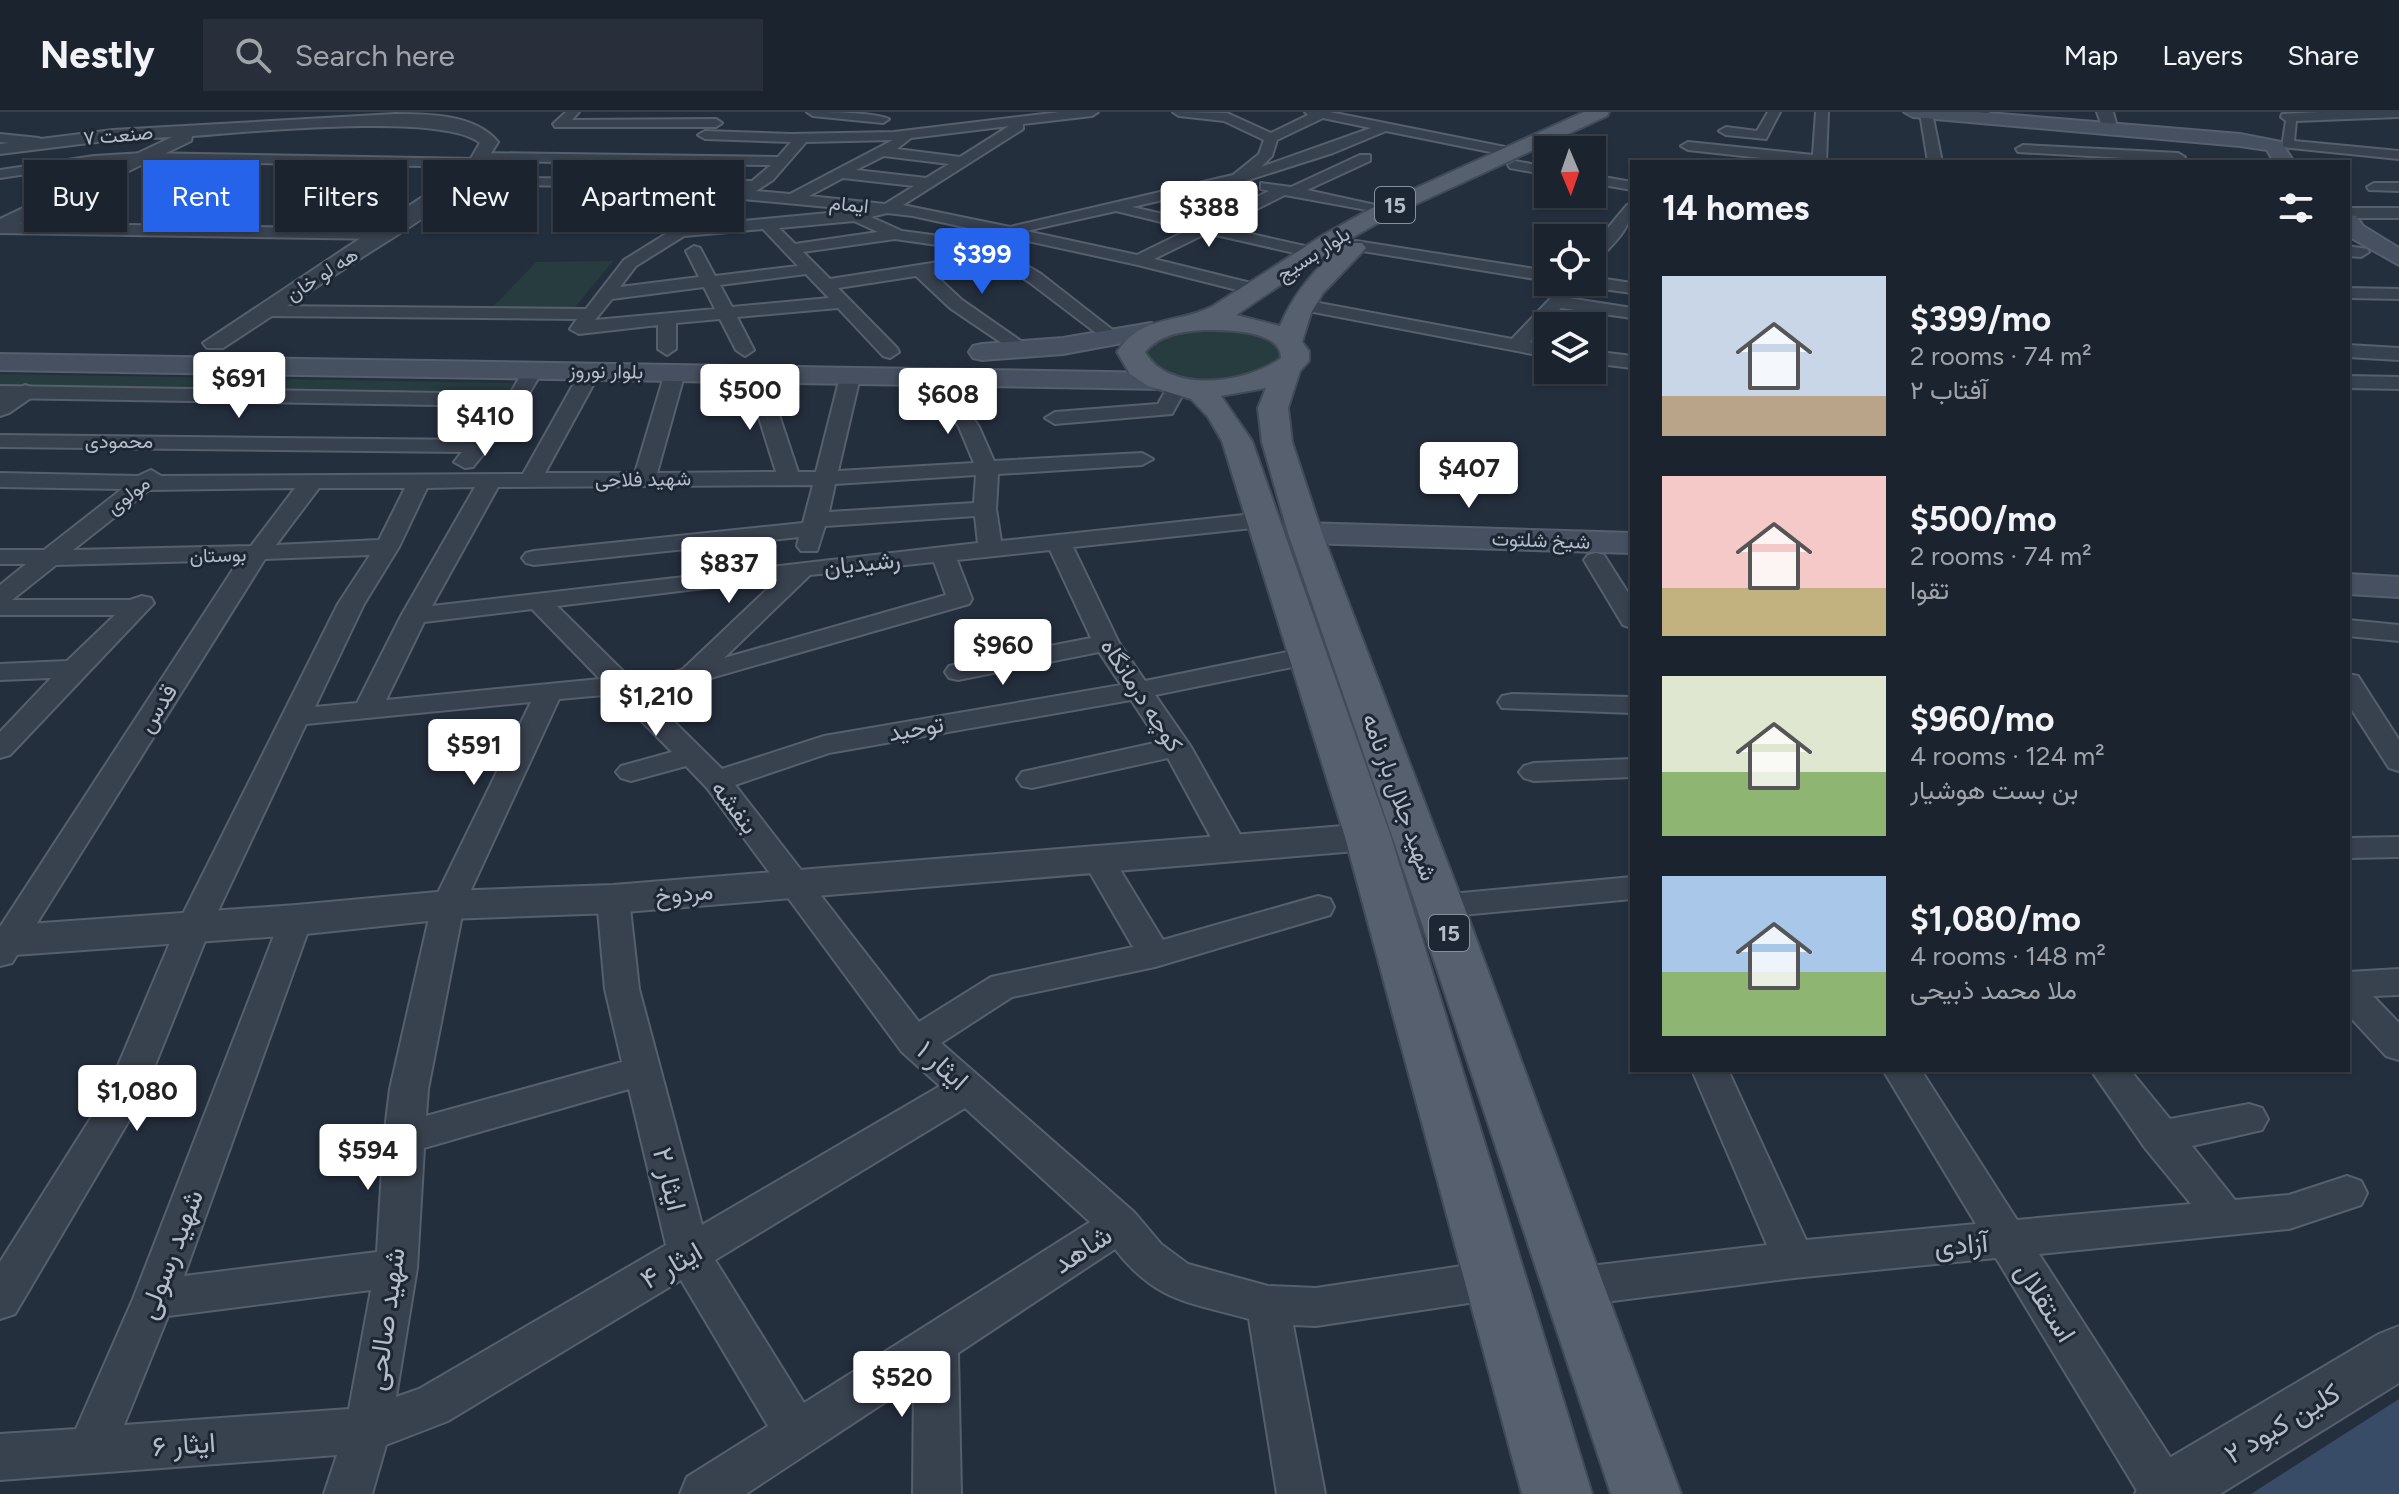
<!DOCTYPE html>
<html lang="en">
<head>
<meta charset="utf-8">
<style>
	:root { --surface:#1b232e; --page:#282f3a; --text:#f1f3f6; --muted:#a0a4aa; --line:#39404a; --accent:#2563eb }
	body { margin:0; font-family:Figtree,Vazirmatn,sans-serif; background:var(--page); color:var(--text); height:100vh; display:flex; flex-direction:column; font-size:30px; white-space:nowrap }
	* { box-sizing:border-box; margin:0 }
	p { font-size:26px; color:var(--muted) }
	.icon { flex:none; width:44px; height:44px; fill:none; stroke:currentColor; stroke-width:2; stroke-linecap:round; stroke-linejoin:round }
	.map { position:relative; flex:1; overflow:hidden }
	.side { position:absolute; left:1630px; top:48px; width:720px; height:912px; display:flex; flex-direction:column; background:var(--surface); border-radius:0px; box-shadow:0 2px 6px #0004,0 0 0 2px var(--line) }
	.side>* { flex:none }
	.banner { position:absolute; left:24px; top:48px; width:760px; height:72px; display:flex; gap:16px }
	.needle { width:52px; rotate:178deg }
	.controls { position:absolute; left:1534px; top:24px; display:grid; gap:16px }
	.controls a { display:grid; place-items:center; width:72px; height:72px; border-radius:0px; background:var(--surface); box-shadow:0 2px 6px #0004,0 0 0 2px var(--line); font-size:40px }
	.price { position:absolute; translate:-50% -68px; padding:0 18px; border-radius:8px; background:#fff; color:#222; font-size:26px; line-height:52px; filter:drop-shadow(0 2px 4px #0008) }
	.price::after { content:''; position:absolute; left:50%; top:48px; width:24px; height:18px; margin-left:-12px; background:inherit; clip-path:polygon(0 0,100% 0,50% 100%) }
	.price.selected { background:var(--accent); color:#fff }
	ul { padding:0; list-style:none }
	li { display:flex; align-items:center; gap:24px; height:200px; padding:0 32px }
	li span { display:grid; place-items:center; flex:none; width:224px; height:160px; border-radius:0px; color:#555 }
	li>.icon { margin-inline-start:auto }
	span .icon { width:96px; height:96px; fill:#fffc; stroke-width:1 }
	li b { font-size:34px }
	h2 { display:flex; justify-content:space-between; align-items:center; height:96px; padding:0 32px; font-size:34px }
	.tag { padding:0 28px; border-radius:0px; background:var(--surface); box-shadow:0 2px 6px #0004,0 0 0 2px var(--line); font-size:28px; line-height:72px }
	.tag.selected { background:var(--accent); color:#fff }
	header { display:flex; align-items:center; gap:48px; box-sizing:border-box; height:112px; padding:0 40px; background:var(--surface); border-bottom:2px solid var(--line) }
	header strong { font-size:38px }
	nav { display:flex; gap:44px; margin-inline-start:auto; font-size:28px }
	.search { width:560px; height:72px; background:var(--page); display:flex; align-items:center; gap:20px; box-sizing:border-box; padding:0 28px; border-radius:0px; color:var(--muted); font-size:30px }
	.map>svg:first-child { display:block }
</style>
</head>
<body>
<header>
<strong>Nestly</strong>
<div class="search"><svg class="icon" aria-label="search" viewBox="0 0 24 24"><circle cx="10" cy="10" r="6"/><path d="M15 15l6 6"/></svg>Search here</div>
<nav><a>Map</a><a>Layers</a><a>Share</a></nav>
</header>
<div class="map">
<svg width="2399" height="1382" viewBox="0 0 2399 1382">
	<rect width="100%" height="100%" fill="#242f3e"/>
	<g fill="#263c3f">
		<path d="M613 149 575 195 492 196 536 150Z"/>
		<path d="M1238 216C1256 222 1280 224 1282 246 1263 272 1189 275 1161 260 1154 256 1149 248 1144 242L1147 233 1174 219Z"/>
		<path d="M0 262 514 271 510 278 486 284 0 276Z"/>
	</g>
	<path fill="#394c67" d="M2399 1287V1382H2251Z"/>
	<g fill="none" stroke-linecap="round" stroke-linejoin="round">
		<defs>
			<g id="minor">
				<path d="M566 0H579L572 8 716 7 722 11 716 15H555L553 12Z"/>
				<path d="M807 0C828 0 873 0 889 7L883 11 813 4Z"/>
				<path d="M1060 0H1098L1092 4 1023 12V17L903 93 1010 115 1233 63 1259 42 1264 28 1224 9 1179 4 1173 0 1227 1 1271 21 1308 3 1305 0H1330L1510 36 1517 40 1510 44 1386 19 1333 41 1242 70 1132 95 1203 111 1269 79 1261 77V71L1291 75 1360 43H1370V49L1307 78 1389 96V102L1285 83 1220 115 1318 137V143L1312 145 1207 121 1154 147 1263 174 1266 178 1257 183 1138 153 913 104 887 101 871 105 902 119 977 129 1007 142 1041 162 1123 226 1114 232 1108 230 1029 170 998 150 933 161 962 188 1028 234 1030 238 1028 242 1021 244 950 196 916 164 838 176 897 236 899 240 890 246 883 244 838 196 737 205 754 238 745 244 736 238 720 207 676 211V237L667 243 658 237V213L579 222 570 217 577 207 266 204 257 199 266 194 586 197 624 148 738 77 460 72 453 68 455 65 752 69 771 53 483 49 482 54 477 55 143 49 94 52 0 66V58L94 44 143 41 475 47 476 42 481 41 778 45 791 30 705 27 698 23 705 19 792 22 894 20ZM1323 6 1371 16 1261 55 1272 44 1277 28ZM1009 14 960 45 897 37 911 26ZM893 28 790 82 756 79 773 68 806 30ZM884 44 949 52 926 66 856 58ZM843 66 914 74 885 92 809 84ZM743 87 860 98 701 113ZM1116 99 1190 117 1137 143 1026 119ZM854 109 878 120 795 132 779 116ZM763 117 798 154 715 164 700 136 694 134 686 139 699 165 620 175 636 154 684 124ZM895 127 973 138 983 143 830 167 803 140ZM806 162 829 186 732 195 720 173ZM704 175 715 197 595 208 612 187Z"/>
				<path d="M1768 0H1780L1766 27 1726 23 1719 19 1726 15 1757 19Z"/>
				<path d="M1816 0H1828L1826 50H1798L1688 38 1681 34 1688 30 1813 43Z"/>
				<path d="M1977 0H1990L1984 4Z"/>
				<path d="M2319 0H2399V5L2296 9 2294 29 2399 39V47L2282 35 2286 9 2281 5 2282 2Z"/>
				<path d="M1920 1H1932L1942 50H1928Z"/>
				<path d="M0 22 39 26 46 30 39 34 0 30Z"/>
				<path d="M2023 33 2178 41 2185 45 2178 49 2018 40 2016 37Z"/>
				<path d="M1515 49 1548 55V63L1510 56 1508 53Z"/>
				<path d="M1592 63 1632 70V78L1592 71Z"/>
				<path d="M2374 71H2399V79L2369 78 2367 75Z"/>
				<path d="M1632 91C1632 117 1614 131 1598 148L1592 150V135L1627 93Z"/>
				<rect x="2348" y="96" width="51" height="10"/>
				<path d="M0 111 384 117 392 122 384 127 0 121Z"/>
				<path d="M1356 129 1548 159V169L1350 137V131Z"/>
				<path d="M2348 134 2367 137 2369 140 2361 145 2348 144Z"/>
				<path d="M1592 165 1632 171V181L1588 175 1580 170H1592Z"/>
				<path d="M1561 170H1577L1568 186 1632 196V206L1561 196 1530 230 1548 233V245L1303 198 1294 193 1303 188 1512 227 1550 187Z"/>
				<path d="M2348 176 2399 177V187L2348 186Z"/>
				<path d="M2348 233 2399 236V248L2348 245Z"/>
				<path d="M1592 239 1632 244V256L1592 251Z"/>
				<path d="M533 252 543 258 523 292 473 355 465 356 454 350 462 340 0 335V323L472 328 501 294 0 286V274L510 282 526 254Z"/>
				<path d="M588 258 598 264 545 361H635L664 264 674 258 684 264 657 361 776 360 746 264 756 258 766 264 798 360H816L840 265 850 259 860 265 838 359 974 351 959 315 932 273 942 267 949 269 979 315 994 349 1142 341 1153 347 1142 353 998 362 996 397 1001 429 1262 401 1270 403 1273 408 1270 413 1262 415 1073 435 1119 531 1145 569 1307 536 1316 538 1320 544 1316 550 1307 552 1155 583 1191 635 1247 735 1242 742 1231 745 1220 742 1168 646 1032 676 1022 674 1017 667 1022 660 1159 630 1131 588 829 641 735 673 919 910 991 865 1133 835 1081 745 1086 738 1097 734 1108 738 1163 828 1318 784 1330 787 1334 795 1330 803 1155 855 1012 885 941 931 1134 1100 1161 1132 1188 1152 1268 1174 1316 1176 1495 1149 1510 1155 1516 1168 1510 1181 1495 1187 1316 1214 1293 1213 1325 1382H1277L1249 1207C1189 1190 1156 1190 1115 1137L958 1241 961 1382H913L914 1271 746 1382H680L687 1365 768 1314 681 1168 448 1309 386 1333 372 1382H324L337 1343 0 1368V1322L76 1317 133 1187 280 808 284 800 296 796 308 800 312 808 184 1164 377 1140 384 1026 390 977 432 793 531 590 306 612 211 814 141 988 15 1202 0 1207V1150L106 982 177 814 338 492 370 443 265 447 12 851 0 854V815L239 448 56 453 12 488H130L142 484 151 486 154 491 10 643 0 646V620L51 566 0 568V552L67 549 115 503H0V473L26 452H0V438H44L122 377 0 375V361L138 364 151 358 161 364 523 362 578 264ZM976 363 974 391 829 400 835 372ZM813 373 803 411 534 439 526 441 522 446 526 451 534 453 799 425 797 434 801 439H817L825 414 975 404 978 431 432 494 498 375ZM475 375 401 504 357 591 315 595 364 492 399 435 427 376ZM295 376 251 434 73 438 149 378ZM319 376H405L379 428 276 433ZM1050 438 1091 526 958 552 949 554 945 560 949 566 958 568 1099 540 1121 573 824 624 722 657 648 584 969 492 972 487 957 448ZM934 450 946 483 724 546 810 463ZM778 467 682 558 635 571 557 494ZM532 497 600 567 386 588 424 510ZM615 582 672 640 621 654 616 660 621 666 631 669 686 654 707 676 902 940 940 974 702 1113 639 877 629 787 624 779 613 776 602 779 597 787 605 877 622 950 426 1004 428 977 464 793 559 587ZM629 977 666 1133 419 1277 396 1285 417 1156 424 1036ZM965 996 1090 1110 804 1291 715 1148ZM371 1178 349 1297 124 1313 168 1204Z"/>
				<path d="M2348 264 2399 265V277L2348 276Z"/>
				<path d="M1178 267 1188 273 1172 302 1055 312 1045 306 1055 300 1158 292 1171 269Z"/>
				<path d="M1596 441 1604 443 1632 487V516L1623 513 1584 448 1588 443Z"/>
				<path d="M2348 508 2399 513V529L2348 524Z"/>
				<path d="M2348 562 2358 564 2399 628V659L2389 656 2348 592Z"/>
				<path d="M1512 582 1632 585V601L1502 596 1498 590 1502 584Z"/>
				<path d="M1632 647V665L1534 669 1524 666 1519 660 1524 654 1534 651Z"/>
				<path d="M2399 725V745L2348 746V726Z"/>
				<path d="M1632 765V787L1440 805 1428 802 1424 794 1428 786 1440 783Z"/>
				<path d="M2399 857V883L2373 884 2399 911V948L2386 944 2348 903V860Z"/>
				<path d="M1692 958H1728L1806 1128 1976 1112 1883 958H1921L2017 1108 2191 1092 2145 1036 2091 958H2130L2170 1007 2249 992 2262 996 2268 1007 2262 1018 2192 1034 2235 1088 2289 1083 2347 1064 2361 1069 2367 1081 2361 1093 2289 1117 2039 1142 2183 1365 2190 1382H2139L1996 1146 1794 1166 1573 1194 1558 1188 1552 1175 1558 1162 1573 1156 1767 1133Z"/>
			</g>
			<g id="tertiary">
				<path d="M2097 0H2113L2116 11 2114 14H2102Z"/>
				<path d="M395 2C428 2 475 2 498 30 467 85 404 118 353 151 309 180 266 208 223 236H207L203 231 454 64 470 48 480 31C444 0 248 20 192 24L191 29 0 121V107L172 25 113 28 0 42V32L113 18Z"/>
				<path d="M25 273 34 276 38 281 9 301 0 304V285Z"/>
				<path d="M1368 712 1382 716 1388 725 1382 734 1368 738 613 801 448 807 296 823 0 844V814L296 793 448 779 613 773Z"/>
				<path d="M2399 1214V1271L2220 1382H2135L2144 1361 2379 1222Z"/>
			</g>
			<g id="secondary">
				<path d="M1904 0H1976L2240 22 2281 30 2294 50H2274L2267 38 2240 34 1913 5Z"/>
				<path d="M2348 103 2356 104 2363 114 2399 136V153L2348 124Z"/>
				<path d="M1151 211 1160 214 1164 219 1160 224 1063 242 982 248 973 246 969 240 973 234 982 232 1063 226Z"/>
				<path d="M0 242 1164 261 1174 263 1178 269 1174 275 1164 277 0 258Z"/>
				<path d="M1305 411 1632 421V441L1305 431 1293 428 1289 421 1293 414Z"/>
				<path d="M2348 462 2399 465V485L2348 482Z"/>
			</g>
			<path id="primary" d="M1584 0H1609L1607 4 1390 104 1341 132 1236 203 1280 214C1294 180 1317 154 1346 131H1362L1366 136 1323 181 1311 201 1302 230 1309 239V249L1300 259 1288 296 1292 330 1322 421 1464 794 1681 1382H1611L1416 794 1288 421 1262 330 1258 296 1266 276 1221 284 1252 329 1391 725 1592 1382H1522L1345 725 1222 329 1208 305 1191 287 1148 274 1130 262 1117 240C1144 201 1176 213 1213 194L1325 122 1374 95ZM1203 218C1223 218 1281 217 1281 246 1247 271 1170 283 1145 240 1161 222 1180 220 1203 218Z"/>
		</defs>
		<use href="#minor" stroke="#565f6c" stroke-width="4"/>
		<use href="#tertiary" stroke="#565f6c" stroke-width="4"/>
		<use href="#secondary" stroke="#565f6c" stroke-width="4"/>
		<use href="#primary" stroke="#414a57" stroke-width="4"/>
		<use href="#minor" fill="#38414e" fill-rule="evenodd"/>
		<use href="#tertiary" fill="#38414e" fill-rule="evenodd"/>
		<use href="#secondary" fill="#465061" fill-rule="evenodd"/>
		<use href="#primary" fill="#56606e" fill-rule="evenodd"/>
	</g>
	<g text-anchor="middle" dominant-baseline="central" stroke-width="6" stroke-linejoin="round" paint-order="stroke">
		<g font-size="20" fill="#b4bcc9" stroke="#1d2633">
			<text transform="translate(118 23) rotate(-5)">صنعت ۷</text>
			<text transform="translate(849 92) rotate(6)">ایمام</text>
			<text transform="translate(1313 142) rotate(-33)">بلوار بسیج</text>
			<text transform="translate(322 162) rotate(-33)">هه لو خان</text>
			<text transform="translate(606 259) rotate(1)">بلوار نوروز</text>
			<text x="119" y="329">محمودی</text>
			<text transform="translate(643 367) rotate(-1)">شهید فلاحی</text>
			<text transform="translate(128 383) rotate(-38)">مولوی</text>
			<text transform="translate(1541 428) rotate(2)">شیخ شلتوت</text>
			<text transform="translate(218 443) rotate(-2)">بوستان</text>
		</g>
		<g fill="#1d2633" stroke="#878f9c" stroke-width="2">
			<rect x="1375" y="75" width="40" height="36" rx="6"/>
			<rect x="1429" y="803" width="40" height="36" rx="6"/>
		</g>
		<g font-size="22" font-weight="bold" fill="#b4bcc9">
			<text x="1395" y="93">15</text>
			<text x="1449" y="821">15</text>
		</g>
		<g font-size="24" fill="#b4bcc9" stroke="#1d2633">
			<text transform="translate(862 451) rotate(-6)">رشیدیان</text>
			<text transform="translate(1142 583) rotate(57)">کوچه درمانگاه</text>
			<text transform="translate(157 596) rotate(-58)">قدس</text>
			<text transform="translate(916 616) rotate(-10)">توحید</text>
			<text transform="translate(1400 685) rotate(70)">شهید جلال بار نامه</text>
			<text transform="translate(735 695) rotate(53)">بنفشه</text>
			<text transform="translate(684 781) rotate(-5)">مردوخ</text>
		</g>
		<g font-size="28" fill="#b4bcc9" stroke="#1d2633">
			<text transform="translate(943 953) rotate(42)">ایثار ۱</text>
			<text transform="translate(670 1067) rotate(76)">ایثار ۲</text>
			<text transform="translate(1961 1132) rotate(-5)">آزادی</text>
			<text transform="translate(1082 1137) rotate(-33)">شاهد</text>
			<text transform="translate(170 1142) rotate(-69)">شهید رسولی</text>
			<text transform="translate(671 1153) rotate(-30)">ایثار ۴</text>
			<text transform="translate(2046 1190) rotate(58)">استقلال</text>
			<text transform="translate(385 1207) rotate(-82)">شهید صالحی</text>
			<text transform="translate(2282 1311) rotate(-31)">کلین کبود ۲</text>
			<text transform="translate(184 1332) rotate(-4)">ایثار ۶</text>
		</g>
	</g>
</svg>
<div class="controls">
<a><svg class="needle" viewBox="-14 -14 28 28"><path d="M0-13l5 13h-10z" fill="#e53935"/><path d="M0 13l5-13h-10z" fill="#a0a4aa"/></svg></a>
<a><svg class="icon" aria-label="locate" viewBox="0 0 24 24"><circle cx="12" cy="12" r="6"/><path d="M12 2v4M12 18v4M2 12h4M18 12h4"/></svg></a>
<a><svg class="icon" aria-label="layers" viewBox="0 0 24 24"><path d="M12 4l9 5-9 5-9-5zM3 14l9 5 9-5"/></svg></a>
</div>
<b class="price" style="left:1209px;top:137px">$388</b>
<b class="price selected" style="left:982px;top:184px">$399</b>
<b class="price" style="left:239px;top:308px">$691</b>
<b class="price" style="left:750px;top:320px">$500</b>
<b class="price" style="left:948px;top:324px">$608</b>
<b class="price" style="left:485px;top:346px">$410</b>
<b class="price" style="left:1469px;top:398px">$407</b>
<b class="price" style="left:729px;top:493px">$837</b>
<b class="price" style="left:1003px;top:575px">$960</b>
<b class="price" style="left:656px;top:626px">$1,210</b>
<b class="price" style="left:474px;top:675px">$591</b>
<b class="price" style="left:137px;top:1021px">$1,080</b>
<b class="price" style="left:368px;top:1080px">$594</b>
<b class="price" style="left:902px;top:1307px">$520</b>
<div class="banner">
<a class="tag">Buy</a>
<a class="tag selected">Rent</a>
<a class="tag">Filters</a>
<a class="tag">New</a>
<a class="tag">Apartment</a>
</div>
<section class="side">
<h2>14 homes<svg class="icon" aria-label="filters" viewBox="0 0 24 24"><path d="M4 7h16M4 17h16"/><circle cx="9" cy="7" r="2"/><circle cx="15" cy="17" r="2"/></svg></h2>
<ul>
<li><span style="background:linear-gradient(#c9d6e8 75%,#b9a48a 0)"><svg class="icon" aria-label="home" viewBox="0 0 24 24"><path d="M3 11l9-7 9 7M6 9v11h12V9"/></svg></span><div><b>$399/mo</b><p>2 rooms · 74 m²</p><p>آفتاب ۲</p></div></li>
<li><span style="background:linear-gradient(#f6c9c9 70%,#c2b280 0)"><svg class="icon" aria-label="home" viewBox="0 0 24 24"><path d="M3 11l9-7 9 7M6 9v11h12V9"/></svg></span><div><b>$500/mo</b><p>2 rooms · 74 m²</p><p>تقوا</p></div></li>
<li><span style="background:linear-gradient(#dfe7d0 60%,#8fb573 0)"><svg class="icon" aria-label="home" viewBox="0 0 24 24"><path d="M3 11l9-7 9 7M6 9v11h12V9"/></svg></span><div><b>$960/mo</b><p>4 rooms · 124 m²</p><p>بن بست هوشیار</p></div></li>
<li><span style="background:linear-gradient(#a9c7e8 60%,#8fb573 0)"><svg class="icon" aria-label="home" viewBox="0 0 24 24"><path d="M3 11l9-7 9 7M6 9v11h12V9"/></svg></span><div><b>$1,080/mo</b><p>4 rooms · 148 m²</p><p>ملا محمد ذبیحی</p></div></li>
</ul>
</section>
</div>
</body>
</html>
